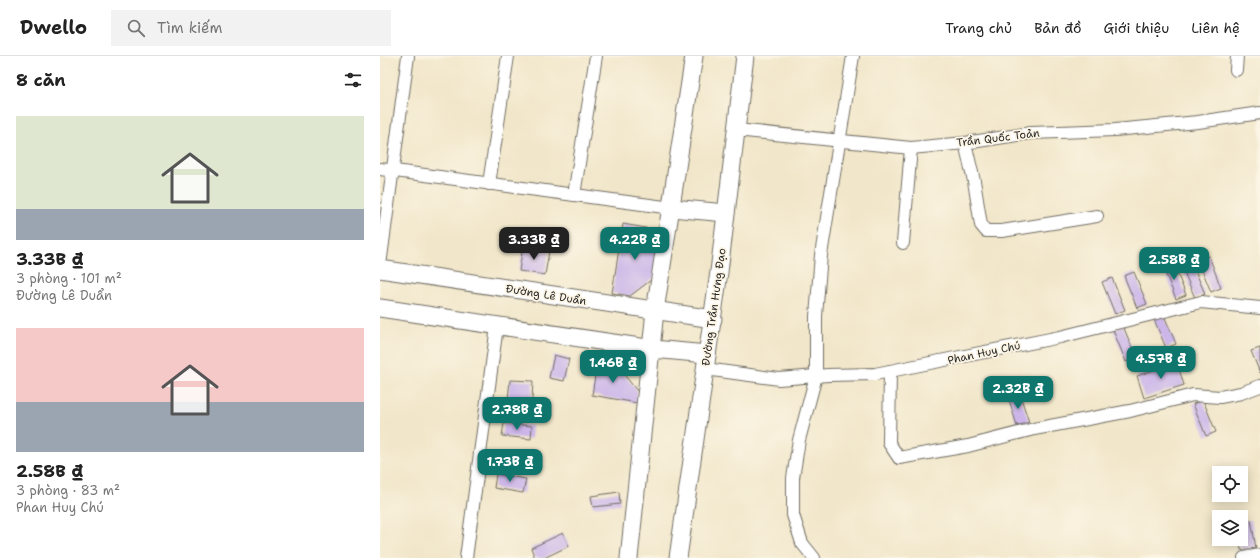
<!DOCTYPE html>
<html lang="vi">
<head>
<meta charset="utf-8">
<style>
	:root { --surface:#fff; --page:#f2f2f2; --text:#222; --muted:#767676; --line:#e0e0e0; --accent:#0f766e }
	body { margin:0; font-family:"Shantell Sans",sans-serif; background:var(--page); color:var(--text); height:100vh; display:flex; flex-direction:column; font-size:15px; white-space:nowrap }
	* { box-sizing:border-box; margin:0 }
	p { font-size:13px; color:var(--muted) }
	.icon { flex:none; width:22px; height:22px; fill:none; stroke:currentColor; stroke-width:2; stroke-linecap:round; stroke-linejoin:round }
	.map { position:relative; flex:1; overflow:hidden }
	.drawer { display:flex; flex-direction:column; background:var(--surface); width:380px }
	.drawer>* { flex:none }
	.controls { position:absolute; left:832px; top:410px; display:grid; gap:8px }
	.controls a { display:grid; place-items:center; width:36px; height:36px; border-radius:0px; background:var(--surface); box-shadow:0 2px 10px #0003; font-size:20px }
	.price { position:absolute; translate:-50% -34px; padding:0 9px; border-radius:8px; background:var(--accent); color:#fff; font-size:13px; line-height:26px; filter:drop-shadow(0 1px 2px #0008) }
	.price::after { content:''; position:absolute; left:50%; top:24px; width:12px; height:9px; margin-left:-6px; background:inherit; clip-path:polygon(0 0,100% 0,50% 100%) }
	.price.on { background:#222; color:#fff }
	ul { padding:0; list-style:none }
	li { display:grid; align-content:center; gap:8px; height:212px; padding:0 16px }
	li span { display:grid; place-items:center; height:124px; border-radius:0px; color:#555 }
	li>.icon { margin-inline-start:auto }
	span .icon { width:72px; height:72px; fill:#fffc; stroke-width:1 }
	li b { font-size:17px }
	h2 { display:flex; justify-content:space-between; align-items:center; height:48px; padding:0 16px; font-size:17px }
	header { display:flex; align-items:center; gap:24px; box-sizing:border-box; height:56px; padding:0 20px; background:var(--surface); border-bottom:1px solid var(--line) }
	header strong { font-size:19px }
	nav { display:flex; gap:22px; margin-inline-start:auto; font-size:14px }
	.search { width:280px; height:36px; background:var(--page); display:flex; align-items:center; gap:10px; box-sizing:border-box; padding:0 14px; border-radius:0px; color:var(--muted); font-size:15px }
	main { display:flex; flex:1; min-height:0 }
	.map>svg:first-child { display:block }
</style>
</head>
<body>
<header>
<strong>Dwello</strong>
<div class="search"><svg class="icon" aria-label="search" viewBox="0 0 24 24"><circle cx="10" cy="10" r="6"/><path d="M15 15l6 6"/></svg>Tìm kiếm</div>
<nav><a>Trang chủ</a><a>Bản đồ</a><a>Giới thiệu</a><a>Liên hệ</a></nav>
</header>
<main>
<section class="drawer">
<h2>8 căn<svg class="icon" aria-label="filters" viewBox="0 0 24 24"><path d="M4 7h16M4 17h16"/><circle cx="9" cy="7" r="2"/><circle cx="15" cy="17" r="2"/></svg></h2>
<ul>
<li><span style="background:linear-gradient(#dfe7d0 75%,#9aa5b1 0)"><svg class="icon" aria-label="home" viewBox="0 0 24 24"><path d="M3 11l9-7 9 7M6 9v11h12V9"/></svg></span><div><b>3.33B ₫</b><p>3 phòng · 101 m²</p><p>Đường Lê Duẩn</p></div></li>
<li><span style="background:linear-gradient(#f6c9c9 60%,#9aa5b1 0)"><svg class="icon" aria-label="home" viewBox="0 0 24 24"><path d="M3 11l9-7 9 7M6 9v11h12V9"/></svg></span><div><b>2.58B ₫</b><p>3 phòng · 83 m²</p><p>Phan Huy Chú</p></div></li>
</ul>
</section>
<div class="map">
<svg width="880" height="502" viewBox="0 0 880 502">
	<rect width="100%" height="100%" fill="#fcf5e5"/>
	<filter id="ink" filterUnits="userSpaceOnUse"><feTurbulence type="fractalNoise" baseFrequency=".025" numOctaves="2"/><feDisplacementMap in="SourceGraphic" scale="8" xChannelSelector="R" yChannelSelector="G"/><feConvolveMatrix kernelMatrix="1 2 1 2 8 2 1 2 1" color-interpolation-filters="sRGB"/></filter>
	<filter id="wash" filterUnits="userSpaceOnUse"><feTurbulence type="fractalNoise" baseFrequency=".012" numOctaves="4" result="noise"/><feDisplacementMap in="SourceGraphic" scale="16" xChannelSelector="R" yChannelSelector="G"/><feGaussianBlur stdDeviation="0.9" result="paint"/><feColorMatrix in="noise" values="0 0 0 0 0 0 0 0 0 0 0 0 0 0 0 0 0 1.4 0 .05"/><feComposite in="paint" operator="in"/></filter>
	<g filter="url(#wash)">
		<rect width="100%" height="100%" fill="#f1e6c9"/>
		<g id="blocks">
			<g fill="#cbb5e9">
				<path d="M243 168 266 172 278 193 275 221 250 240 232 237Z"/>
				<path d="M143 190 169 195 165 219 139 215Z"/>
				<path d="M829 200 841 232 831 236 818 204Z"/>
				<path d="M793 207 806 239 796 243 783 211Z"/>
				<path d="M812 207 825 238 815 242 802 211Z"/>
				<path d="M754 216 767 248 757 252 744 220Z"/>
				<path d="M732 222 745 254 735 258 722 226Z"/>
				<path d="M783 257 796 288 786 292 773 261Z"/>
				<path d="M743 270 756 301 746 306 733 274Z"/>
				<path d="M880 292V317L871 295Z"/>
				<path d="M174 299 189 303 184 325 169 322Z"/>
				<path d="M797 306 804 329 764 342 757 320Z"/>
				<path d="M217 307 237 310 258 336 257 347 212 339Z"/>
				<path d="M130 324 153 325 152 344 156 345 155 356 127 353Z"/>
				<path d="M640 339 649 366 637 370 628 340Z"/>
				<path d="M823 344 836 376 826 380 813 348Z"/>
				<path d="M124 367 152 370 151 383 122 380Z"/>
				<path d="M116 418 146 423 143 437 114 432Z"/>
				<path d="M239 436 240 448 213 451 211 440Z"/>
				<path d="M871 464 876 492 861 494 859 483H861V466Z"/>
				<path d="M183 477 189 490 164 502H155L151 492Z"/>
			</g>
		</g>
	</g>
	<g filter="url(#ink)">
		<use href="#blocks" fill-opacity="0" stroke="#706c62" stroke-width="1"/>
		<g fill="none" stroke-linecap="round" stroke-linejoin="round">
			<defs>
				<g id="street">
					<path d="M856 14 857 0"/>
					<path d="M356 74 531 92 585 87 651 77 735 74 818 66 880 57"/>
					<path d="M585 87 594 125 601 169 606 175H622L717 160"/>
					<path d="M0 113 292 152"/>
					<path d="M109 128 128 0"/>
					<path d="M194 139 216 0"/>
					<path d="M523 187 531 92"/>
					<path d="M0 209 28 0"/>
					<path d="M325 313 399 323 448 319 495 318 680 281 821 246 880 252"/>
					<path d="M510 315 509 387 519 402 588 390 654 373 750 355 813 339 840 341 861 337 880 330"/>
					<path d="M86 502 117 270"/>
					<path d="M434 502 422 487 413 459V422L419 384 436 320V260L441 199 473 0"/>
					<path d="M864 502 880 499"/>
				</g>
				<g id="secondary">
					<path d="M292 152 346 157"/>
					<path d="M0 213 333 263"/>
					<path d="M0 252 273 293 327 298"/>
					<path d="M249 502 275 255 314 0"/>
					<path d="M298 502 339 216 365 0"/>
				</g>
			</defs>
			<use href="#street" stroke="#706c62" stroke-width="14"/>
			<use href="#secondary" stroke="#706c62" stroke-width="19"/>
			<use href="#street" stroke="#fff" stroke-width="12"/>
			<use href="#secondary" stroke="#fff" stroke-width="17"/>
		</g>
	</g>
	<g text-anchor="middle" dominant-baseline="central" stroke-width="3.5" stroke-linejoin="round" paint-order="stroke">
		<g font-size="11" fill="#2b2b2b" stroke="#fcf5e5">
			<text transform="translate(618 82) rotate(-7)">Trần Quốc Toản</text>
			<text transform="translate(166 239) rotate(9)">Đường Lê Duẩn</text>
			<text transform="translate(334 251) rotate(-82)">Đường Trần Hưng Đạo</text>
			<text transform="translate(604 297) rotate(-12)">Phan Huy Chú</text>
		</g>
	</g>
</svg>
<div class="controls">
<a><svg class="icon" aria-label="locate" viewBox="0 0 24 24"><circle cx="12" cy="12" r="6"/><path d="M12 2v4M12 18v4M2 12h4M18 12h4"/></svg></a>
<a><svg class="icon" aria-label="layers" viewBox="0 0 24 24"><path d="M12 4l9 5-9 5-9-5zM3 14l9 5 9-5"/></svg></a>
</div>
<b class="price on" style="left:154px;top:205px">3.33B ₫</b>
<b class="price" style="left:255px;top:205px">4.22B ₫</b>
<b class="price" style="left:794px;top:225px">2.58B ₫</b>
<b class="price" style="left:781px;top:324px">4.57B ₫</b>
<b class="price" style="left:233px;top:328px">1.46B ₫</b>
<b class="price" style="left:638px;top:354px">2.32B ₫</b>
<b class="price" style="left:137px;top:375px">2.78B ₫</b>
<b class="price" style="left:130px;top:427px">1.73B ₫</b>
</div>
</main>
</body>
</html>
